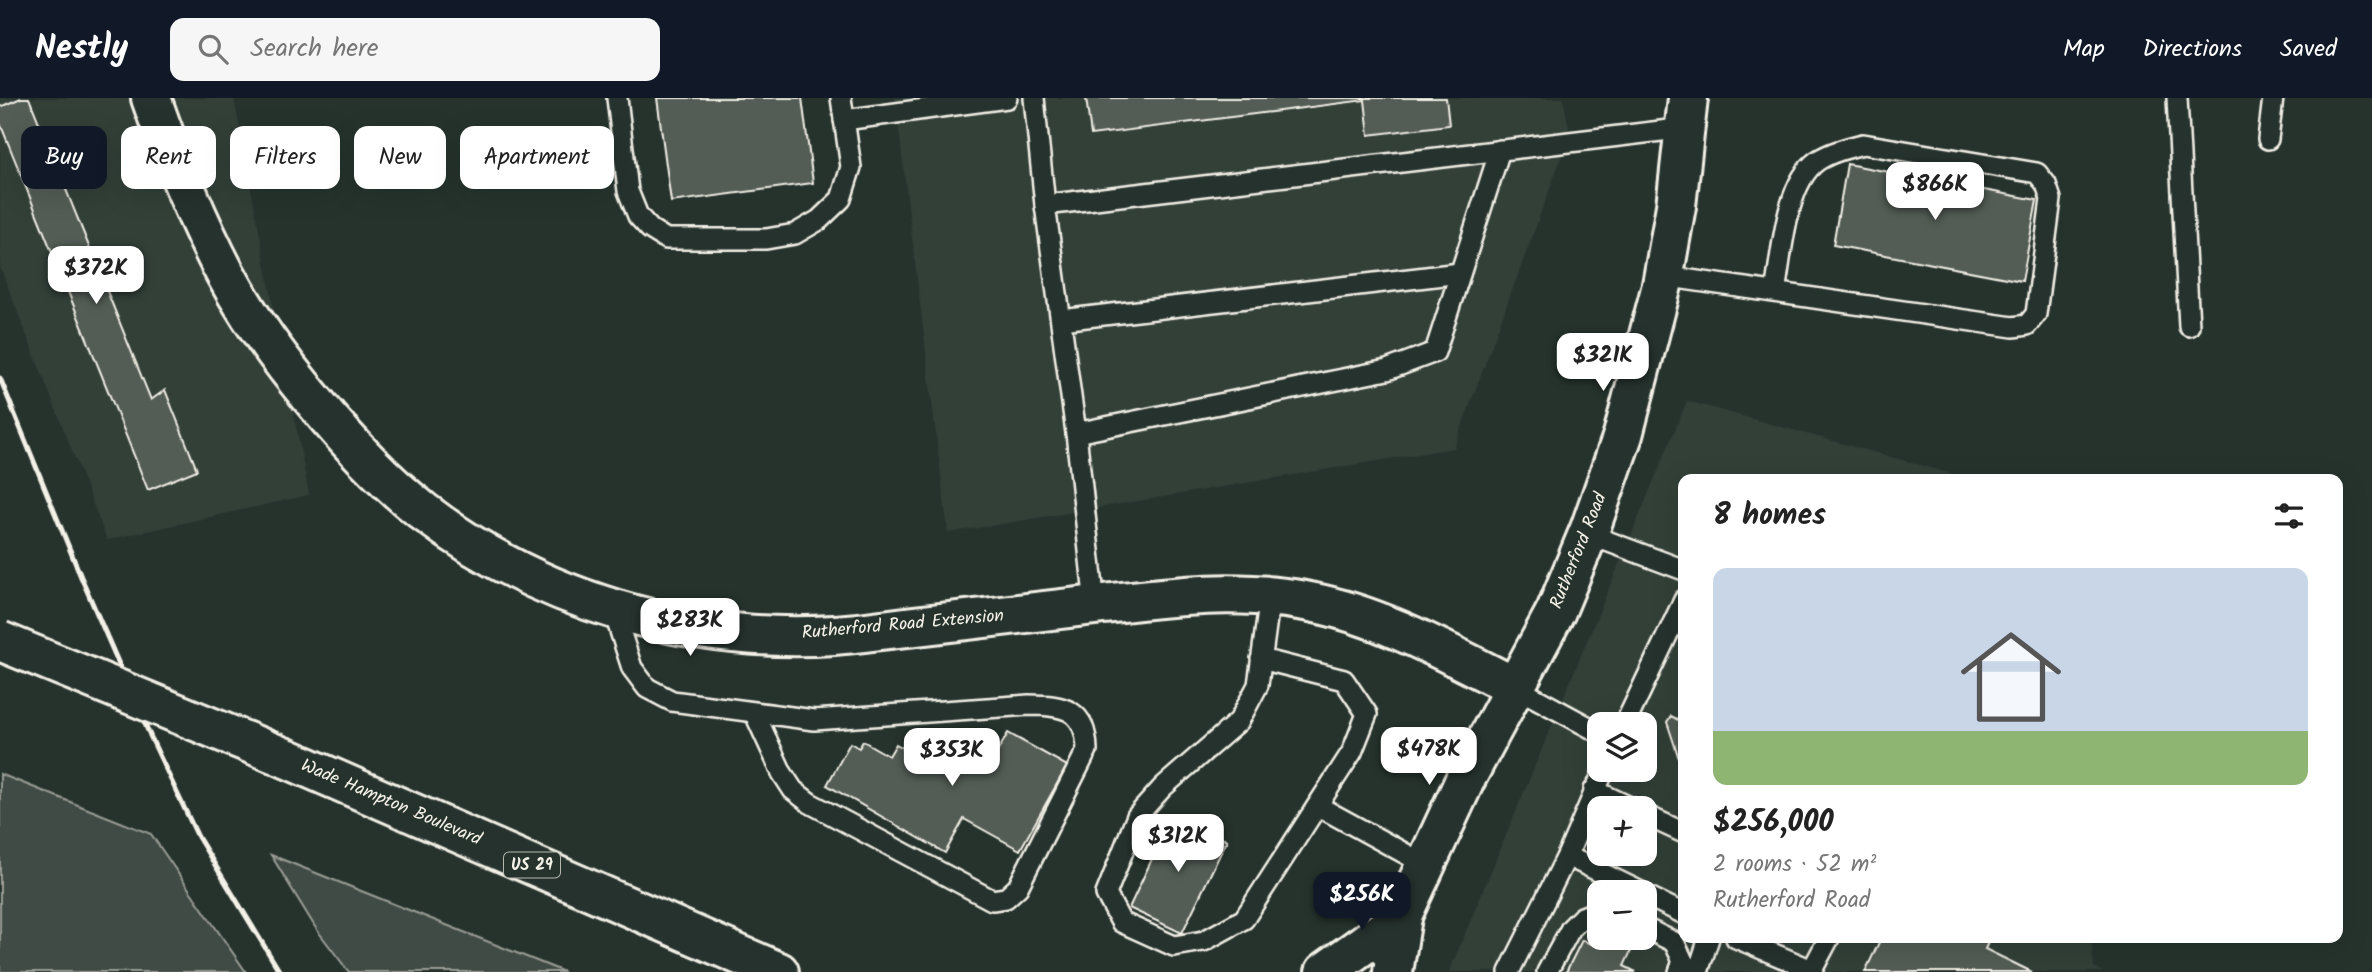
<!DOCTYPE html>
<html lang="en">
<head>
<meta charset="utf-8">
<style>
	:root { --surface:#fff; --page:#f6f6f6; --text:#222; --muted:#767676; --accent:#111827 }
	body { margin:0; font-family:Kalam,sans-serif; background:var(--page); color:var(--text); height:100vh; display:flex; flex-direction:column; font-size:26px; white-space:nowrap }
	* { box-sizing:border-box; margin:0 }
	p { font-size:23px; color:var(--muted) }
	.icon { flex:none; width:38px; height:38px; fill:none; stroke:currentColor; stroke-width:2; stroke-linecap:round; stroke-linejoin:round }
	.map { position:relative; flex:1; overflow:hidden }
	.sheet { position:absolute; left:1678px; top:376px; width:665px; height:469px; display:flex; flex-direction:column; background:var(--surface); border-radius:14px; box-shadow:0 7px 28px #0002 }
	.sheet>* { flex:none }
	.hud { position:absolute; left:21px; top:28px; width:665px; height:63px; display:flex; gap:14px }
	.controls { position:absolute; left:1587px; top:614px; display:grid; gap:14px }
	.controls a { display:grid; place-items:center; width:70px; height:70px; border-radius:14px; background:var(--surface); box-shadow:0 7px 28px #0002; font-size:35px }
	.price { position:absolute; translate:-50% -60px; padding:0 16px; border-radius:14px; background:#fff; color:#222; font-size:23px; line-height:46px; filter:drop-shadow(0 2px 4px #0008) }
	.price::after { content:''; position:absolute; left:50%; top:42px; width:21px; height:16px; margin-left:-10px; background:inherit; clip-path:polygon(0 0,100% 0,50% 100%) }
	.price.on { background:var(--accent); color:#fff }
	ul { padding:0; list-style:none }
	li { display:grid; align-content:center; gap:14px; height:371px; padding:0 35px }
	li span { display:grid; place-items:center; height:217px; border-radius:14px; color:#555 }
	li>.icon { margin-inline-start:auto }
	span .icon { width:126px; height:126px; fill:#fffc; stroke-width:1 }
	li b { font-size:30px }
	h2 { display:flex; justify-content:space-between; align-items:center; height:84px; padding:0 35px; font-size:30px }
	.tag { padding:0 24px; border-radius:14px; background:var(--surface); box-shadow:0 7px 28px #0002; font-size:24px; line-height:63px }
	.tag.on { background:var(--accent); color:#fff }
	header { display:flex; align-items:center; gap:42px; box-sizing:border-box; height:98px; padding:0 35px; background:var(--accent); color:#fff }
	header strong { font-size:33px }
	nav { display:flex; gap:38px; margin-inline-start:auto; font-size:24px }
	.search { width:490px; height:63px; background:var(--page); display:flex; align-items:center; gap:18px; box-sizing:border-box; padding:0 24px; border-radius:14px; color:var(--muted); font-size:26px }
	.map>svg:first-child { display:block }
</style>
</head>
<body>
<header>
<strong>Nestly</strong>
<div class="search"><svg class="icon" aria-label="search" viewBox="0 0 24 24"><circle cx="10" cy="10" r="6"/><path d="M15 15l6 6"/></svg>Search here</div>
<nav><a>Map</a><a>Directions</a><a>Saved</a></nav>
</header>
<div class="map">
<svg width="2372" height="874" viewBox="0 0 2372 874">
	<rect width="100%" height="100%" fill="#26332d"/>
	<filter id="ink" filterUnits="userSpaceOnUse"><feTurbulence type="fractalNoise" baseFrequency=".0143" numOctaves="2"/><feDisplacementMap in="SourceGraphic" scale="14" xChannelSelector="R" yChannelSelector="G"/><feConvolveMatrix kernelMatrix="1 2 1 2 8 2 1 2 1" color-interpolation-filters="sRGB"/></filter>
	<g filter="url(#ink)">
		<g fill="#333f39" fill-rule="evenodd">
			<path d="M0 0H234L309 397 107 442 0 169Z"/>
			<path d="M895 0H1563L1570 36 1454 350 948 435Z"/>
			<path d="M1687 303 1971 381 1684 382V840H2091L2094 869 2103 874H1449ZM1600 626H1645V672H1600ZM1600 710H1645V756H1600ZM1600 794H1645V840H1600Z"/>
		</g>
		<g fill="#414b45" stroke="#9a9e96" stroke-width="2">
			<path d="M0 676 151 736 246 874H0Z"/>
			<path d="M271 757 564 874H349L317 832Z"/>
		</g>
		<g fill="#525c55" stroke="#f4f1e8" stroke-width="2">
			<path d="M21 0H29L151 302 165 292 197 372 148 392 0 25V9Z"/>
			<path d="M657 0H802L813 85 671 104Z"/>
			<path d="M1086 0H1446L1449 27 1369 37 1365 2 1091 37Z"/>
			<path d="M1847 66 2037 102 2022 183 1833 147Z"/>
			<path d="M1671 618 1684 625V676L1667 624Z"/>
			<path d="M936 634 991 665 1008 635 1067 668 1020 752 964 721 945 755 827 687 850 645 859 650 863 643 889 658 896 646 921 660Z"/>
			<path d="M1173 716 1227 742 1182 835 1129 810Z"/>
			<path d="M1598 833 1600 840H1612L1632 851 1624 868 1636 874H1566L1582 842 1591 846Z"/>
			<path d="M1881 840H1990L1985 851 2032 874H1865Z"/>
		</g>
		<g fill="none" stroke-linecap="round" stroke-linejoin="round">
			<defs>
				<g id="service">
					<path d="M617 0 628 93 638 118 650 131 666 141H766L795 136 819 122 841 101 851 69 841 0"/>
					<path d="M1034 0 1045 107"/>
					<path d="M2177 0 2189 228"/>
					<path d="M844 22 1007 0"/>
					<path d="M2268 41 2273 0"/>
					<path d="M1663 178 2013 229 2027 227 2036 216 2051 101 2046 86 2037 75 1863 46C1847 50 1831 54 1817 63 1785 86 1782 157 1775 194"/>
					<path d="M1061 222 1460 175"/>
					<path d="M1076 335 1387 272 1435 254 1500 52"/>
					<path d="M1588 436 1684 472"/>
					<path d="M1095 507 1076 335 1045 107 1686 30"/>
					<path d="M613 511 632 570 647 590 672 603 814 622 1029 607C1066 607 1086 612 1087 652L1018 789 1006 800 992 802 810 705 793 692 782 675 754 614"/>
					<path d="M1261 561 1344 582 1367 616 1352 654 1244 821 1204 843 1174 848 1121 824 1106 796 1137 718 1163 689 1239 623 1258 587 1270 498"/>
					<path d="M1515 589 1600 635"/>
					<path d="M1625 626 1684 502"/>
					<path d="M1604 672 1567 758 1641 794"/>
					<path d="M1594 692 1632 710"/>
					<path d="M1318 708 1426 767"/>
					<path d="M1645 717 1684 735"/>
					<path d="M1645 797 1684 816"/>
					<path d="M1645 830 1674 844 1683 863 1679 874"/>
					<path d="M1736 840 1812 872 1811 874"/>
					<path d="M1812 872 1829 840"/>
					<path d="M1509 874 1567 758"/>
					<path d="M1547 874 1571 830 1582 819 1600 812"/>
					<path d="M1698 874 1709 840"/>
				</g>
				<path id="minor" d="M151 0C172 60 195 118 225 175 249 220 281 264 314 303 347 343 383 382 424 414 540 503 689 546 834 537 864 535 894 530 924 527 984 520 1044 513 1104 506 1173 498 1241 490 1310 504 1383 518 1449 556 1515 589"/>
				<path id="tertiary" d="M1387 850 1465 682 1556 513 1590 431 1623 337 1662 187 1676 108 1688 0"/>
				<g id="primary">
					<path d="M286 660 779 874"/>
					<path d="M1325 874 1402 819"/>
					<path d="M1393 874 1402 819"/>
				</g>
			</defs>
			<use href="#service" stroke="#f4f1e8" stroke-width="24"/>
			<use href="#minor" stroke="#f4f1e8" stroke-width="44"/>
			<use href="#tertiary" stroke="#f4f1e8" stroke-width="44"/>
			<use href="#primary" stroke="#f4f1e8" stroke-width="44"/>
			<use href="#service" stroke="#26332d" stroke-width="19"/>
			<use href="#minor" stroke="#26332d" stroke-width="38"/>
			<use href="#tertiary" stroke="#26332d" stroke-width="38"/>
			<use href="#primary" stroke="#26332d" stroke-width="38"/>
			<path stroke="#f4f1e8" stroke-width="5" d="M0 280 81 479 152 642 198 739 280 874"/>
			<defs>
				<path id="primary-bridge" d="M0 543 286 660"/>
			</defs>
			<use href="#primary-bridge" stroke="#f4f1e8" stroke-width="44" stroke-linecap="butt"/>
			<use href="#primary-bridge" stroke="#26332d" stroke-width="38"/>
		</g>
	</g>
	<g text-anchor="middle" dominant-baseline="central" stroke-width="5" stroke-linejoin="round" paint-order="stroke">
		<rect fill="#26332d" stroke="#b6b8b0" stroke-width="2" x="504" y="754.5" width="56" height="25" rx="5"/>
		<g font-size="16" font-weight="bold" fill="#f4f1e8">
			<text x="532" y="767">US 29</text>
		</g>
		<g font-size="18" fill="#f4f1e8" stroke="#26332d">
			<text transform="translate(1579 453) rotate(-68)">Rutherford Road</text>
			<text transform="translate(903 527) rotate(-5)">Rutherford Road Extension</text>
			<text transform="translate(391 705) rotate(23)">Wade Hampton Boulevard</text>
		</g>
	</g>
</svg>
<div class="controls">
<a><svg class="icon" aria-label="layers" viewBox="0 0 24 24"><path d="M12 4l9 5-9 5-9-5zM3 14l9 5 9-5"/></svg></a>
<a>+</a>
<a>−</a>
</div>
<b class="price" style="left:1935px;top:124px">$866K</b>
<b class="price" style="left:96px;top:208px">$372K</b>
<b class="price" style="left:1603px;top:295px">$321K</b>
<b class="price" style="left:690px;top:560px">$283K</b>
<b class="price" style="left:1429px;top:689px">$478K</b>
<b class="price" style="left:952px;top:690px">$353K</b>
<b class="price" style="left:1178px;top:776px">$312K</b>
<b class="price on" style="left:1362px;top:834px">$256K</b>
<div class="hud">
<a class="tag on">Buy</a>
<a class="tag">Rent</a>
<a class="tag">Filters</a>
<a class="tag">New</a>
<a class="tag">Apartment</a>
</div>
<section class="sheet">
<h2>8 homes<svg class="icon" aria-label="filters" viewBox="0 0 24 24"><path d="M4 7h16M4 17h16"/><circle cx="9" cy="7" r="2"/><circle cx="15" cy="17" r="2"/></svg></h2>
<ul>
<li><span style="background:linear-gradient(#c9d6e8 75%,#8fb573 0)"><svg class="icon" aria-label="home" viewBox="0 0 24 24"><path d="M3 11l9-7 9 7M6 9v11h12V9"/></svg></span><div><b>$256,000</b><p>2 rooms · 52 m²</p><p>Rutherford Road</p></div></li>
</ul>
</section>
</div>
</body>
</html>
